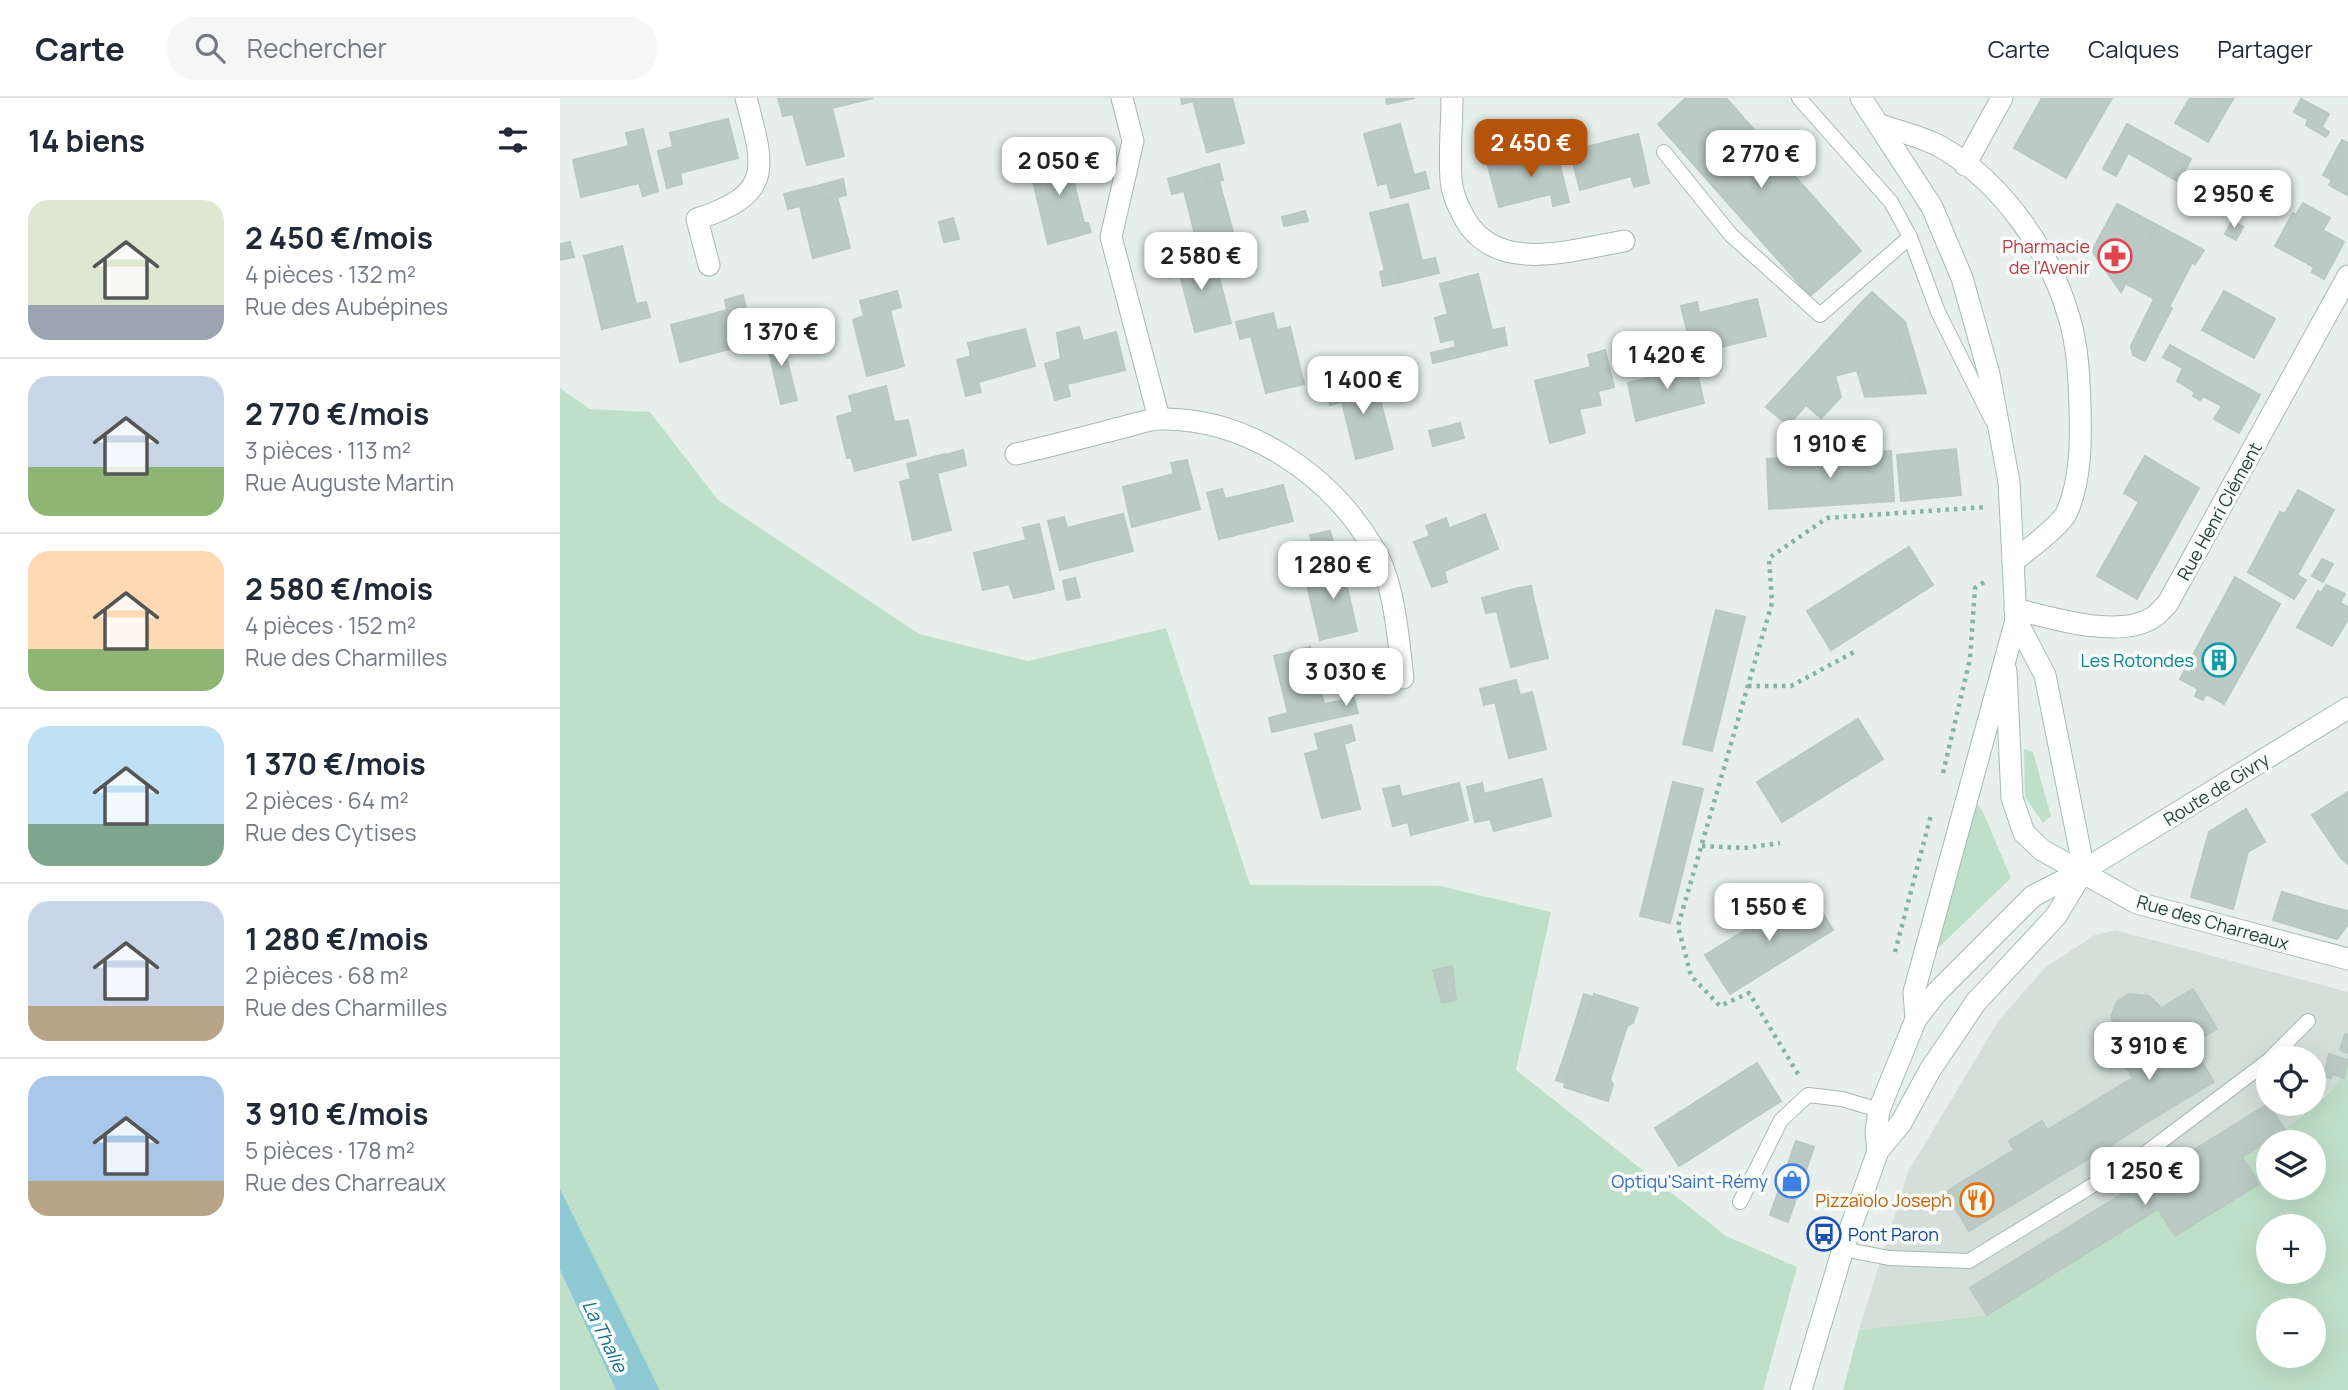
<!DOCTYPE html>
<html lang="fr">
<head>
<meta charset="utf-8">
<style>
	:root { --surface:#fff; --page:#f6f6f7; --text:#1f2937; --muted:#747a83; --line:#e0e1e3; --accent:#b45309 }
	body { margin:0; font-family:Manrope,sans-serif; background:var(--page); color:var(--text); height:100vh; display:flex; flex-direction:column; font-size:26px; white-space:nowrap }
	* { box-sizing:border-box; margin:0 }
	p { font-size:23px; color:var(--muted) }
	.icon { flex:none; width:38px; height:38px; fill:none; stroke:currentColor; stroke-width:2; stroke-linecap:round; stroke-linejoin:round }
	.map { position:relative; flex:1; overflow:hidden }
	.panel { display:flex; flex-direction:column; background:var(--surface); width:560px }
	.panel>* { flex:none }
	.buttons { position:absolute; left:1696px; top:948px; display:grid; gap:14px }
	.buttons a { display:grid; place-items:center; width:70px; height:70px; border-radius:50%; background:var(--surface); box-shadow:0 7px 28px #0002; font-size:35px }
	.price { position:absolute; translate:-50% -60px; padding:0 16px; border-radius:14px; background:#fff; color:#222; font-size:23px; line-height:46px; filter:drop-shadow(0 2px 4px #0008) }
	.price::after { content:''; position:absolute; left:50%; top:42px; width:21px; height:16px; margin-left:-10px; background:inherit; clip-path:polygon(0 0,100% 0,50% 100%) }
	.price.active { background:var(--accent); color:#fff }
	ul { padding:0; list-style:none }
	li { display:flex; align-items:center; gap:21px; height:175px; padding:0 28px }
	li+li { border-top:2px solid var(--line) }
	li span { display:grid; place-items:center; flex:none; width:196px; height:140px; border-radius:21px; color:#555 }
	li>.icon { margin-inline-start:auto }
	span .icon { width:84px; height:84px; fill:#fffc; stroke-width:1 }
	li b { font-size:30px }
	h2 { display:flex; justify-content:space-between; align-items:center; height:84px; padding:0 28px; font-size:30px }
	header { display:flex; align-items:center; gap:42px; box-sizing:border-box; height:98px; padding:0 35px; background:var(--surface); border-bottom:2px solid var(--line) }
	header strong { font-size:33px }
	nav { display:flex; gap:38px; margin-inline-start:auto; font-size:24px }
	.search { width:490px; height:63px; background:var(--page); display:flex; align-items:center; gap:18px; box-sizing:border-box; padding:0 24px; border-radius:28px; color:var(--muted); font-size:26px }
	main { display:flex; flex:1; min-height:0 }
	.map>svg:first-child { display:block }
</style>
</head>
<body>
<header>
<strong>Carte</strong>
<div class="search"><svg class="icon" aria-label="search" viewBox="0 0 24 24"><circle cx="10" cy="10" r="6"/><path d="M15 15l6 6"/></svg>Rechercher</div>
<nav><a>Carte</a><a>Calques</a><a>Partager</a></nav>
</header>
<main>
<section class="panel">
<h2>14 biens<svg class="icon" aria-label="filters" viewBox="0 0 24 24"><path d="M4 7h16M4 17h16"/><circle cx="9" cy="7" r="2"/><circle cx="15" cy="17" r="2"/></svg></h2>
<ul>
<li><span style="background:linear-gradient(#dfe7d0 75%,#9aa5b1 0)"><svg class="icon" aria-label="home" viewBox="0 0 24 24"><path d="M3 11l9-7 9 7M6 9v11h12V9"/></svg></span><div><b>2 450 €/mois</b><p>4 pièces · 132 m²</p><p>Rue des Aubépines</p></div></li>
<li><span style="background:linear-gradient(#c9d6e8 65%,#8fb573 0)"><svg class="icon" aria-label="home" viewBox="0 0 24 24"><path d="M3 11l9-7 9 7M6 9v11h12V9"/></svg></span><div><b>2 770 €/mois</b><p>3 pièces · 113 m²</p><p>Rue Auguste Martin</p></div></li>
<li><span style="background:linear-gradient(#ffd9b3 70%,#8fb573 0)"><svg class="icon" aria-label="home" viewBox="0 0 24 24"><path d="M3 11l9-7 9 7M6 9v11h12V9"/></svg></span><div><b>2 580 €/mois</b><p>4 pièces · 152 m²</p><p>Rue des Charmilles</p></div></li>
<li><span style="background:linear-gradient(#bfe0f5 70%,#7fa58c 0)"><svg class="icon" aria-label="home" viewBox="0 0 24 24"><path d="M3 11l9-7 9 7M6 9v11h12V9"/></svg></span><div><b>1 370 €/mois</b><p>2 pièces · 64 m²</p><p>Rue des Cytises</p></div></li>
<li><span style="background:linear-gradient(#c9d6e8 75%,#b9a48a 0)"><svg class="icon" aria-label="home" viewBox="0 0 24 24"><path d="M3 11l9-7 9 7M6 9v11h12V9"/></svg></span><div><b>1 280 €/mois</b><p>2 pièces · 68 m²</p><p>Rue des Charmilles</p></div></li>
<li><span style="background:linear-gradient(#a9c7e8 75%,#b9a48a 0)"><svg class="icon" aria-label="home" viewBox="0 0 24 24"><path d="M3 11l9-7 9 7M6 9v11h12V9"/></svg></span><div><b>3 910 €/mois</b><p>5 pièces · 178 m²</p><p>Rue des Charreaux</p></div></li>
</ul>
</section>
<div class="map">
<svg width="1788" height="1292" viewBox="0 0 1788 1292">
	<rect width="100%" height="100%" fill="#e6efeb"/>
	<path fill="#d4dfda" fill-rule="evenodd" d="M1555 832 1788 894V967L1784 980 1725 1032 1683 1059 1699 1086 1615 1138 1598 1111 1427 1217 1299 1232 1348 1074 1439 922 1486 869 1535 837ZM1708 961H1754V1006H1708Z"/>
	<g fill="#bfe0c8" fill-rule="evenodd">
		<path d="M0 290 30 311 90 314 158 402 359 536 468 563 606 530 690 787 880 788 991 814 956 972 1166 1138 1237 1169 1203 1292H100L0 1091Z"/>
		<path d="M1464 651 1473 654 1491 718 1483 725 1465 699Z"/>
		<path d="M1414 702 1423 714 1451 780 1376 852Z"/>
		<path d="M1788 967V1292H1283L1299 1232 1427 1217 1598 1111 1615 1138 1699 1086 1682 1059C1712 1040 1776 1000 1788 967ZM1708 1045H1754V1090H1708ZM1708 1129H1754V1174H1708ZM1708 1213H1754V1258H1708Z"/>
		<path d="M0 1172 56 1292H0Z"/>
	</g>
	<path fill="#8ec9d4" d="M0 1091 100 1292H56L0 1172Z"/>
	<g fill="#bbcac4" stroke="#b8c9c2" stroke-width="2">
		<path d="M218 0H313L272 10 284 58 247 67 233 16 223 18Z"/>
		<path d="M621 0H672L684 45 647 54 633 3 622 6Z"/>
		<path d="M826 0H855L827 6Z"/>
		<path d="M1126 0H1166L1301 153 1250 198 1098 26Z"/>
		<path d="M1482 0H1552L1506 80 1454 50Z"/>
		<path d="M1630 0 1673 1 1648 44 1615 25Z"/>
		<path d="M1741 1 1769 16 1762 29 1769 34 1766 39 1746 27 1748 22 1734 14Z"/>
		<path d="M168 21 178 60 120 75 122 86 107 90 98 53 113 49 110 35Z"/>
		<path d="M840 26 854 77 865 74 869 90 831 100 827 85 818 87 804 36Z"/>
		<path d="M1567 26 1631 61 1619 84 1568 55 1556 78 1543 71Z"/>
		<path d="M83 31 98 93 83 98 79 85 21 99 13 62 69 48 66 35Z"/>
		<path d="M1078 36 1081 49 1065 53 1062 40Z"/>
		<path d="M1062 40 1065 53 1081 49 1089 85 1074 89 1071 78 1020 92 1010 53Z"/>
		<path d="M1782 42 1788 45 1787 97 1769 87 1772 82 1763 77Z"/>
		<path d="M994 44 1009 104 993 108 991 96 939 109 929 72 981 59 979 48Z"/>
		<path d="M979 48 981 59 929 72 926 60Z"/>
		<path d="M518 54 522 70 511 73 524 125H528L531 134 488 146 469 66Z"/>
		<path d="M659 66 663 82 648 86 644 70Z"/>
		<path d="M644 70 648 86 659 83 673 134 637 144 624 93 612 96 608 81Z"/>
		<path d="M283 81 286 97 265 102 261 87Z"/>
		<path d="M261 87 265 102 277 99 290 150 253 160 240 108 228 111 224 96Z"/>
		<path d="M1743 105 1770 120 1763 132 1736 117Z"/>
		<path d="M848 106 862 163 875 160 879 175 841 184 837 169 825 173 810 115Z"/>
		<path d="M1557 106 1597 127 1561 194 1532 153Z"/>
		<path d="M745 113 748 123 724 128 722 119Z"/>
		<path d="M1733 115 1784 144 1764 181 1752 174 1754 169 1715 148Z"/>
		<path d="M393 120 399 141 384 144 379 124Z"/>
		<path d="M1672 123 1683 129 1676 142 1665 136Z"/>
		<path d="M1597 127 1644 152 1635 166 1611 153 1605 163 1596 158 1591 167 1579 160Z"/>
		<path d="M10 144 14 159 0 162V146Z"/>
		<path d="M62 148 76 206 86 204 90 219 42 231 24 158Z"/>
		<path d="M659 151 663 166 645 171 641 156Z"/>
		<path d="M1611 153 1632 165 1609 209 1565 185 1579 160 1591 167 1596 158 1605 163Z"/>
		<path d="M641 156 645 171 656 168 671 225 635 234 620 177 609 180 605 165Z"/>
		<path d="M837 169 841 184 823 188 820 174Z"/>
		<path d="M918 176 932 232 944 230 947 247 898 259 894 241 881 244 875 220 888 216 880 186Z"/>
		<path d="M337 193 341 209 330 212 344 268 307 278 293 222 304 218 300 203Z"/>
		<path d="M1664 193 1715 221 1694 260 1642 232Z"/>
		<path d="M1312 194 1345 224 1366 295 1351 296 1352 284 1337 234 1304 202Z"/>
		<path d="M183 197 191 233 175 238 177 249 120 264 111 227 167 212 165 202Z"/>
		<path d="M1197 201 1206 238 1148 252 1145 240 1130 244 1121 208 1137 204 1139 215Z"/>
		<path d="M1594 201 1612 210 1585 263 1573 257 1571 248Z"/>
		<path d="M1304 202 1337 234 1352 284 1351 296 1305 299 1297 272 1275 278 1281 299 1261 320 1246 307 1228 327 1206 309Z"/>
		<path d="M713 215 717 232 730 229 744 286 706 295 691 238 680 241 676 224Z"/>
		<path d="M519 229 523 243 556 234 565 272 507 286 510 298 495 302 485 266 501 261 497 235Z"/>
		<path d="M465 231 475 268 418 284 421 294 406 298 397 262 411 258 408 245Z"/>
		<path d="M220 234 237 302 221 306 205 237Z"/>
		<path d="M1145 240 1148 252 1133 256 1130 244Z"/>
		<path d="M1610 247 1700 297 1679 335 1654 321 1662 308 1643 298 1640 302 1633 298 1635 294 1617 283 1623 270 1603 259Z"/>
		<path d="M896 249 898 259 873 265 871 255Z"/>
		<path d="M1045 252 1054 289 1038 293 1041 307 1019 311 1025 335 990 345 975 283 1031 269 1028 257Z"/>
		<path d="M1133 257 1144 305 1076 323 1068 285 1119 272 1116 260Z"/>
		<path d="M814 279 833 351 796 361 782 304 770 307 766 291Z"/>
		<path d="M326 288 334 324 348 322 356 357 295 373 291 359 287 360 277 319 293 314 289 298Z"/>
		<path d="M900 325 904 340 873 348 869 333Z"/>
		<path d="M1396 351 1401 397 1341 403 1337 357Z"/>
		<path d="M403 352 406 367 389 372 385 357Z"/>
		<path d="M1331 353 1334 403 1209 411 1207 361Z"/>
		<path d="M385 356 389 372 377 375 391 432 353 442 340 384 351 381 347 366Z"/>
		<path d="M1585 358 1639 390 1577 501 1537 478 1579 404 1564 395Z"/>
		<path d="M627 362 640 411 572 429 563 389 614 376 611 365Z"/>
		<path d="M723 387 733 423 659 441 647 395 662 391 665 401Z"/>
		<path d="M1738 392 1774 412 1737 477 1746 482 1734 501 1688 474 1720 414 1725 416Z"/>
		<path d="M563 416 573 453 500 472 488 423 504 419 507 430Z"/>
		<path d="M925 416 938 451 884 473 887 484 872 489 854 444Z"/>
		<path d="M886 420 889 430 870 438 866 428Z"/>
		<path d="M479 426 494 491 454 500 449 486 423 492 414 455 466 442 463 430Z"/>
		<path d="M770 433 774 447 754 452 750 437Z"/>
		<path d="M1349 449 1373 487 1271 552 1247 513Z"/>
		<path d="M1762 461 1773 466 1763 484 1752 478Z"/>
		<path d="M792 462 796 478 785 481 797 533 760 542 748 491 760 488 756 471Z"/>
		<path d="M756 471 760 488 748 491 744 474Z"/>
		<path d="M1675 479 1720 506 1664 606 1646 596 1643 602 1635 598 1638 591 1620 581Z"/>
		<path d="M515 480 520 499 507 502 503 483Z"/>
		<path d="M1766 487 1785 496 1780 505 1788 509V521L1772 548 1737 529 1758 493 1761 495Z"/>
		<path d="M971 488 974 503 962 506 958 490Z"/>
		<path d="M958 490 962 506 974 503 988 560 951 569 937 513 926 515 922 500Z"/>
		<path d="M1156 512 1185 519 1152 653 1123 646Z"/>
		<path d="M750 549 764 606 775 604 779 619 712 634 709 620 728 615 714 558Z"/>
		<path d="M956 582 960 597 972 594 986 651 949 660 935 604 924 607 920 591Z"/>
		<path d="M794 600 798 615 779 619 775 604Z"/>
		<path d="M1298 621 1323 661 1222 724 1197 684Z"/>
		<path d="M791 627 795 642 784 646 800 711 762 720 745 656 759 652 755 636Z"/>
		<path d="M982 681 991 718 934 733 930 721 915 724 907 689 922 685 924 696Z"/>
		<path d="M1113 684 1143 691 1110 825 1080 818Z"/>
		<path d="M899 685 908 722 851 737 848 724 833 728 823 691 839 688 842 699Z"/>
		<path d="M1788 694V766L1781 760 1752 717Z"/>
		<path d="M1686 711 1705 744 1688 754 1673 811 1631 799 1649 734Z"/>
		<path d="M1249 793 1273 832 1170 896 1145 857Z"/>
		<path d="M1722 794 1768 808 1764 819 1718 806Z"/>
		<path d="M1718 806 1764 819 1768 808 1788 813V826L1777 841 1713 822Z"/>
		<path d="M892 868 896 902 882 905 873 872Z"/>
		<path d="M1633 891 1657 931 1631 946 1654 984 1622 1003 1573 924 1555 935 1551 918 1557 904 1569 896 1589 898 1601 910Z"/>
		<path d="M1024 896 1033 899 1025 925 1016 922Z"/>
		<path d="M1034 896 1078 910 1073 925 1067 928 1050 982 1053 987 1048 1003 1004 989 1014 959 1005 956 1016 922 1025 925Z"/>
		<path d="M1573 924 1585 943 1560 958 1549 939Z"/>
		<path d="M1785 936 1788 937V955L1780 952Z"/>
		<path d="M1585 943 1622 1003 1589 1023 1566 984 1573 980 1560 958Z"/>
		<path d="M1005 956 1014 959 1005 985 996 982Z"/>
		<path d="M1769 956 1788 962 1784 980 1772 976 1771 980 1764 978Z"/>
		<path d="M1197 965 1221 1003 1119 1068 1095 1030Z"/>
		<path d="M1566 984 1589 1023 1546 1050 1522 1011Z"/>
		<path d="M1708 1006 1725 1032 1682 1059 1699 1086 1615 1138 1598 1111 1427 1217 1410 1190Z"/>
		<path d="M1522 1011 1546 1050 1447 1110 1423 1071 1454 1052 1449 1043 1482 1023 1487 1032Z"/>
		<path d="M1236 1043 1254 1049 1228 1124 1210 1117Z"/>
		<path d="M1423 1071 1447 1110 1409 1133 1386 1094Z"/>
	</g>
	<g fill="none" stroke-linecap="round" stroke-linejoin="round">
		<defs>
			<g id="lane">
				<path d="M1239 0 1331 104 1350 139 1378 214 1432 322"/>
				<path d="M1104 54 1171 137 1260 217 1350 139"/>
				<path d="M1710 961 1748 923"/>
				<path d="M1180 1104 1221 1022 1248 997 1282 1001 1319 1012"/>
				<path d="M1283 1151 1329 1160 1409 1163 1587 1054 1708 963"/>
			</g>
			<g id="street">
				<path d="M562 0 573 43 551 139 599 320"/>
				<path d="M892 0C892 27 889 54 891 81 892 96 898 108 905 121 937 177 1012 152 1064 143"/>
				<path d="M1321 27C1340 34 1363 39 1381 49 1442 84 1490 153 1509 219 1518 249 1519 279 1520 309 1521 344 1521 381 1507 414 1501 428 1465 453 1453 464"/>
				<path d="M1405 67 1442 0"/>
				<path d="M149 167 137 121C215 96 204 69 186 0"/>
				<path d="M456 356C491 348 525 339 560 330 573 327 588 321 601 321 688 320 771 377 814 451 835 486 838 540 843 580"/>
				<path d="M1455 511C1492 520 1558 541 1592 520 1598 517 1603 510 1608 505L1788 178"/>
			</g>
			<g id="secondary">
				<path d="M1301 0 1372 109 1402 180 1429 276 1449 384 1456 522 1354 894 1356 921"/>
				<path d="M1446 573 1452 700 1464 735 1482 752 1577 805 1788 861"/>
				<path d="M1318 1053 1316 1034 1319 1012 1356 921 1377 894 1473 798 1524 772 1788 610"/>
				<path d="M1241 1292 1283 1151 1318 1053 1341 1025 1370 972 1416 904 1496 818 1524 772 1485 577 1456 522"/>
			</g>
		</defs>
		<use href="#lane" stroke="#a8b8b2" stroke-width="16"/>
		<use href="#street" stroke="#a8b8b2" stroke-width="23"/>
		<use href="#secondary" stroke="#a4bbb3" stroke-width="23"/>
		<g stroke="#86b3a5" stroke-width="4.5" stroke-dasharray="3.5 5" stroke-linecap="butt">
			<path d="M1188 588H1231L1296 553"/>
			<path d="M1383 675 1410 561 1415 490 1426 483"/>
			<path d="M1142 748 1184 750 1220 745"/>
			<path d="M1335 854 1371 717"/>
			<path d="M1238 976 1189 895 1160 908 1131 878 1118 828 1212 505 1209 460 1267 420 1426 409"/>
		</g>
		<use href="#lane" stroke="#fff" stroke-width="14"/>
		<use href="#street" stroke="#fff" stroke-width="21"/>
		<use href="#secondary" stroke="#fff" stroke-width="21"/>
	</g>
	<defs>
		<symbol id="pharmacy-ring" viewBox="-11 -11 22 22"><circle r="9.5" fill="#f7fbf9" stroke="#e0444e" stroke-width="1.5"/><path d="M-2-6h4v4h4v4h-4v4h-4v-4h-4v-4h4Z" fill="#e0444e"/></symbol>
		<symbol id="building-ring" viewBox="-11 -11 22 22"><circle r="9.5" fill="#f7fbf9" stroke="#0f9aa8" stroke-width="1.5"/><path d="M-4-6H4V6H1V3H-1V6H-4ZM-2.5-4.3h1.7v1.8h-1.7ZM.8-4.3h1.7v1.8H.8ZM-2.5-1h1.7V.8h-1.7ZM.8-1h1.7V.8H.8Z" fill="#0f9aa8"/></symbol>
		<symbol id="shop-ring" viewBox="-11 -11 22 22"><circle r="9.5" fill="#f7fbf9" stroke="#3f7fe0" stroke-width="1.5"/><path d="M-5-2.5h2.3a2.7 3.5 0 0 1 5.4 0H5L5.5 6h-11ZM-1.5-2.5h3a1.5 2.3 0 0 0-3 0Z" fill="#3f7fe0"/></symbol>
		<symbol id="restaurant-ring" viewBox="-11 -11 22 22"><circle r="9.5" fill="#f7fbf9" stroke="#e8710a" stroke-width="1.5"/><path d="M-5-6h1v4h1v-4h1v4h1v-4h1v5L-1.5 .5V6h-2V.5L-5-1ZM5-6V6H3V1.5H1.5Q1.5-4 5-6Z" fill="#e8710a"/></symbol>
		<symbol id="bus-ring" viewBox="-11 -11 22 22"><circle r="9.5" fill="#f7fbf9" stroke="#1a4fb4" stroke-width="1.5"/><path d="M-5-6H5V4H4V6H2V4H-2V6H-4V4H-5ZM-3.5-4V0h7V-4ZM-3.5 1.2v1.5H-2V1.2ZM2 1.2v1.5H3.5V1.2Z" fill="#1a4fb4"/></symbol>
	</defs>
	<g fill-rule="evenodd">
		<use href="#pharmacy-ring" x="1536" y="139" width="38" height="38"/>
		<use href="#building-ring" x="1640" y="543" width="38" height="38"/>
		<use href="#shop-ring" x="1213" y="1064" width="38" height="38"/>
		<use href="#restaurant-ring" x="1398" y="1083" width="38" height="38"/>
		<use href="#bus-ring" x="1245" y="1117" width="38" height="38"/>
	</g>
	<g text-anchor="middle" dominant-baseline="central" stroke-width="7" stroke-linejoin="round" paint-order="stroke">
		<g font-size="18" fill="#be3a42" stroke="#f7fbf9" text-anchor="end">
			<text x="1530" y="148">Pharmacie<tspan x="1530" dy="21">de l'Avenir</tspan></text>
		</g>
		<g font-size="18" fill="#24423a" stroke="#f7fbf9">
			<text transform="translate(1659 413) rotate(-61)">Rue Henri Clément</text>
			<text transform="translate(1656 691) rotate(-32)">Route de Givry</text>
			<text transform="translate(1653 824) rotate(16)">Rue des Charreaux</text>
		</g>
		<g font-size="18" fill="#0d838f" stroke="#f7fbf9" text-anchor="end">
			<text x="1634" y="562">Les Rotondes</text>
		</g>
		<g font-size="18" fill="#366cbe" stroke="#f7fbf9" text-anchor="end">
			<text x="1208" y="1083">Optiqu'Saint-Rémy</text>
		</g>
		<g font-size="18" fill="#c56008" stroke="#f7fbf9" text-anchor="end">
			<text x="1392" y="1102">Pizzaïolo Joseph</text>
		</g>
		<g font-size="18" fill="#164399" stroke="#f7fbf9" text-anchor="start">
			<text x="1288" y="1136">Pont Paron</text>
		</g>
		<g font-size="19" font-style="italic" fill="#1c6f80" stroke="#f7fbf9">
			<text transform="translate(45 1238) rotate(64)">La Thalie</text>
		</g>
	</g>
</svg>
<div class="buttons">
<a><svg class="icon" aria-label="locate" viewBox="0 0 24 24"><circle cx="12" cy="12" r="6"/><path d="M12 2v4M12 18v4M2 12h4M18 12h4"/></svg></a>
<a><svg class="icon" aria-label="layers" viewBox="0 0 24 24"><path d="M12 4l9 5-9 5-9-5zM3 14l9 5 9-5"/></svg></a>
<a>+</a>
<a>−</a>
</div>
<b class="price active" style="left:971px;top:81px">2 450 €</b>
<b class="price" style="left:1201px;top:92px">2 770 €</b>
<b class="price" style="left:499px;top:99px">2 050 €</b>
<b class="price" style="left:1674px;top:132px">2 950 €</b>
<b class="price" style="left:641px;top:194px">2 580 €</b>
<b class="price" style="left:221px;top:270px">1 370 €</b>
<b class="price" style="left:1107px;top:293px">1 420 €</b>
<b class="price" style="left:803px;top:318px">1 400 €</b>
<b class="price" style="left:1270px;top:382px">1 910 €</b>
<b class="price" style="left:773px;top:503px">1 280 €</b>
<b class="price" style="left:786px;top:610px">3 030 €</b>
<b class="price" style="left:1209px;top:845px">1 550 €</b>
<b class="price" style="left:1589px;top:984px">3 910 €</b>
<b class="price" style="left:1585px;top:1109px">1 250 €</b>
</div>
</main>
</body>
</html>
